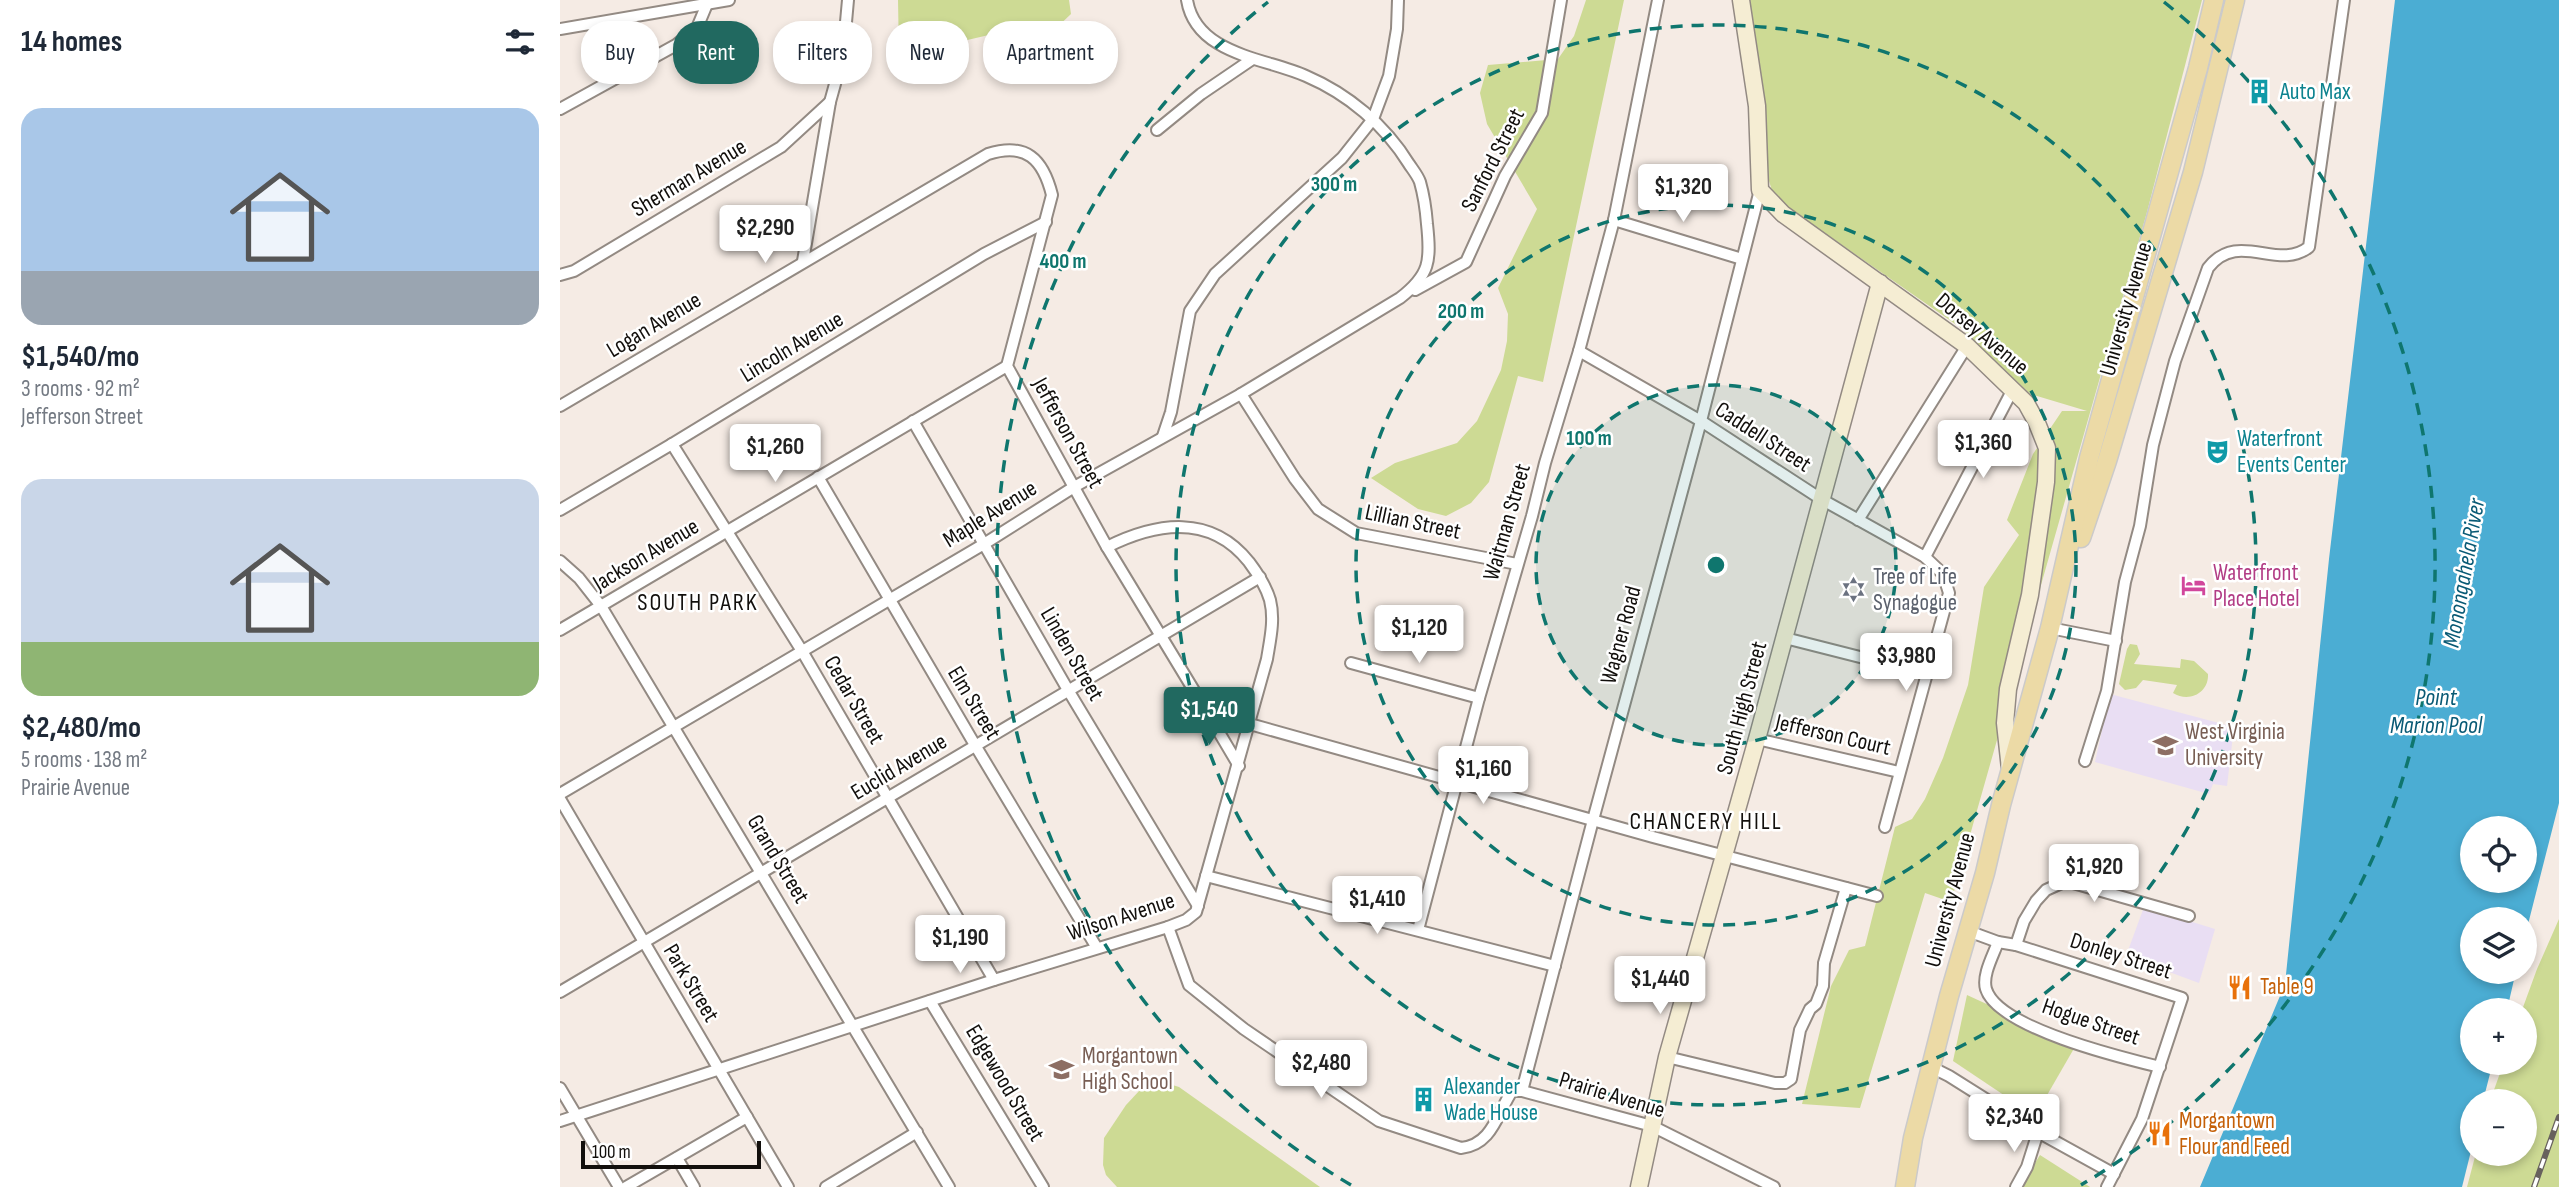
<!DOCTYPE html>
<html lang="en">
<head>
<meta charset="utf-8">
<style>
	:root { --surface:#fff; --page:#f2f2f3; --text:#1f2937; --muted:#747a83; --accent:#216960 }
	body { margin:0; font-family:"Sofia Sans Condensed",sans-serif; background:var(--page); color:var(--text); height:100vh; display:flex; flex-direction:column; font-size:26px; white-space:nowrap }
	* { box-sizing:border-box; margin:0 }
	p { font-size:23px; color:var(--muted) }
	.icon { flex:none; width:38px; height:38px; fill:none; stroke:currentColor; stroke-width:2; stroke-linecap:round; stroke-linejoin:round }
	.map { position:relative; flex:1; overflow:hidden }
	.sheet { display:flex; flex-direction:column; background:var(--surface); width:560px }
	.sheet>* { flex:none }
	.hud { position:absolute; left:21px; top:21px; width:665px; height:63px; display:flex; gap:14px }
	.fabs { position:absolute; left:1900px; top:816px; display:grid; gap:14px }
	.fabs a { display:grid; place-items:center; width:77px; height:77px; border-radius:50%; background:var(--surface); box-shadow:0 4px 10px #0003; font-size:35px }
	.scale { position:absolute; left:21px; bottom:18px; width:180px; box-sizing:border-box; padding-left:7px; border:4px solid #120f0c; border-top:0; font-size:19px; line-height:24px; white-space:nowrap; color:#120f0c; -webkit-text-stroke:5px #fff; paint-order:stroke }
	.price { position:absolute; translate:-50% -60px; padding:0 16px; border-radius:7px; background:#fff; color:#222; font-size:23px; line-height:46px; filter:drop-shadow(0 2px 4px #0008) }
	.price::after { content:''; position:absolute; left:50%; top:42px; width:21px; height:16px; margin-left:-10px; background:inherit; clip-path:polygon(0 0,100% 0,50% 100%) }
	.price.current { background:var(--accent); color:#fff }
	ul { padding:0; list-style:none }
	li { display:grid; align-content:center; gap:14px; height:371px; padding:0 21px }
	li span { display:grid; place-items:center; height:217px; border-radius:21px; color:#555 }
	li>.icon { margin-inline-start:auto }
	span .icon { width:126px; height:126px; fill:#fffc; stroke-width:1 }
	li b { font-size:30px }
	h2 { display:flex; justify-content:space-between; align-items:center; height:84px; padding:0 21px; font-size:30px }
	.tag { padding:0 24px; border-radius:28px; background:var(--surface); box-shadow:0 4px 10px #0003; font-size:24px; line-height:63px }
	.tag.current { background:var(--accent); color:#fff }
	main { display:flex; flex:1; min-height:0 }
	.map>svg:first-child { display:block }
</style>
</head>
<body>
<main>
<section class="sheet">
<h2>14 homes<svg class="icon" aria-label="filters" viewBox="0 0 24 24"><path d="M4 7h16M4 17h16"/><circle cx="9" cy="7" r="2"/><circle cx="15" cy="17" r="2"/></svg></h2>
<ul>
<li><span style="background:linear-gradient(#a9c7e8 75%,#9aa5b1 0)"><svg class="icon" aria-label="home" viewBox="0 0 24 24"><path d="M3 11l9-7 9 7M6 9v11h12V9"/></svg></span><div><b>$1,540/mo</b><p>3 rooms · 92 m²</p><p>Jefferson Street</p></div></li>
<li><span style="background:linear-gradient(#c9d6e8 75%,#8fb573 0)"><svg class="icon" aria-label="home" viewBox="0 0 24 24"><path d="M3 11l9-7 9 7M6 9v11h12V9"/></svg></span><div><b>$2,480/mo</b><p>5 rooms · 138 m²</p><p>Prairie Avenue</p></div></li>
</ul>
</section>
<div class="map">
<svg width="1999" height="1187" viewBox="0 0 1999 1187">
	<rect width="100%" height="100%" fill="#f5ebe4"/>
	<g fill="#e9def3">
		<path d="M1550 694 1674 727 1667 786 1653 784 1649 794 1535 762Z"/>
		<path d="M1584 907 1655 929 1639 983 1566 956Z"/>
	</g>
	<g fill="#cdda94">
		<path d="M338 0H509L511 14 453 69 433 34 339 56Z"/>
		<path d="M1026 0H1064L983 382 958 376 929 482 911 503 886 516 858 509 811 478 835 463 897 443 917 421 941 370 947 341 948 314 938 288 977 209 927 124 920 93 928 65 998 59 1014 36Z"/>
		<path d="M1190 0H1642L1587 212 1391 902 1365 893 1300 1108 1242 1104 1271 986 1289 950 1305 946 1335 827 1352 819 1365 799 1383 758 1408 685 1424 587 1459 535 1447 520 1473 454 1502 411H1527L1470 394 1401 328 1223 204 1213 194 1206 171 1200 68Z"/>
		<path d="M1570 644 1577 645 1580 654 1574 664 1620 668 1621 659 1634 661 1648 674C1649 693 1629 703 1613 693L1617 685 1583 680 1576 688 1565 690 1559 684 1567 649Z"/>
		<path d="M1999 919V1187H1907L1916 1153H1965V1101H1930L1944 1062H1965V1010H1962L1977 969Z"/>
		<path d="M1407 995 1516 1045 1475 1116 1393 1061Z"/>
		<path d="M606 1083 619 1087 760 1187H557L546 1175 543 1165 544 1138 566 1105 580 1090Z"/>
		<path d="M1480 1155 1530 1187H1460Z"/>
	</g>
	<path fill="#4badd3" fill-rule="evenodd" d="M1835 0H1999V803L1965 936V919H1913V971H1956L1947 1010H1913V1062H1933L1923 1101H1913V1143L1902 1187H1640L1725 984 1769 559ZM1913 828H1965V880H1913Z"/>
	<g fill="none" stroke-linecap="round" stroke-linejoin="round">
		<defs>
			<g id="street">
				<path d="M0 29 169 0"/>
				<path d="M0 109 116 45 137 28 147 4"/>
				<path d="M597 130 641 94 691 60"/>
				<path d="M1054 220 1182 259"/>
				<path d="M243 261 270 102 283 55 288 0"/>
				<path d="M0 275 14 271 221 147 270 102"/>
				<path d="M855 290 906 262 945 176 982 113 1001 0"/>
				<path d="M1019 351 1141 421 1261 499 1365 557 1383 574 1389 593 1325 827"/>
				<path d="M681 394 735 479 758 509 796 533 957 564"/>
				<path d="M0 406 428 154C466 142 483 159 492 195L447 366 547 547 647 712 1093 837 1317 896"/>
				<path d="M353 421 508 690 638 906"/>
				<path d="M603 436 611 412 630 311 655 274 782 158 813 119 829 76 837 29 838 0"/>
				<path d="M112 444 242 651 434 980"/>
				<path d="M258 477 415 745 537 948"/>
				<path d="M0 510 112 444 424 254 486 222"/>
				<path d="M1298 520 1407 346"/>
				<path d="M1365 557 1453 389"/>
				<path d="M0 561 19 578 41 606 389 1187"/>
				<path d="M1490 628 1556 641"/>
				<path d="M0 630 447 366"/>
				<path d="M1225 638 1367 674"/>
				<path d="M791 663 919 698"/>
				<path d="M647 712 679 766"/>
				<path d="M1197 739 1339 772"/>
				<path d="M1525 761 1547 691 1565 582 1580 526 1593 445 1615 361 1648 268C1678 229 1718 272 1749 247L1784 0"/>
				<path d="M0 794 424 544 514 487 681 394 840 298C870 275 871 261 867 224 866 211 864 196 860 182 858 176 853 170 849 164 825 125 788 94 746 76 706 58 636 55 627 0"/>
				<path d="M0 799 228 1187"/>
				<path d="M646 876 995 966"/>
				<path d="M608 927 629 985 684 1029 819 1121 901 1148C932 1145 937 1114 952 1091H962L1092 1126 1214 1187"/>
				<path d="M858 930 919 698 972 516 985 463 1019 351 1054 220 1098 0"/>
				<path d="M1408 931 1438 942 1456 945 1622 998 1582 1119 1547 1187"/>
				<path d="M1438 942C1433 956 1422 975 1426 989 1438 1028 1563 1058 1600 1067"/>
				<path d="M1456 945 1464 921 1476 901 1486 890 1506 881 1629 916"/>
				<path d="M0 992 700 577"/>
				<path d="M370 1001 483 1187"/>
				<path d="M1107 1057 1215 1083H1225L1231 1079 1240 1030 1250 1009 1256 1004 1263 986 1264 963 1286 888"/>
				<path d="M1371 1067 1389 1076 1478 1132 1554 1174"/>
				<path d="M0 1088 59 1187"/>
				<path d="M962 1091 1033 820 1141 421 1200 190"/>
				<path d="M0 1121 434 980 608 927 626 920 636 912 707 659C710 640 715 620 710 600 706 586 698 574 689 562 651 514 597 522 547 547"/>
				<path d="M117 1158 134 1187"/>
				<path d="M66 1187 187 1117"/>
				<path d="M266 1187 357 1132"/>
				<path d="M1456 1187 1467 1167 1478 1132"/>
			</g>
			<g id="secondary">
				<path d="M1181 0 1197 106 1200 190 1223 214 1407 346 1466 403 1477 423 1487 448 1486 482 1470 595 1448 689 1445 723 1450 769"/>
				<path d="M1079 1187 1107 1057 1197 739 1320 283"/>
			</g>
			<g id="primary">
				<path d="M1521 538 1547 461 1633 172 1675 0"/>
				<path d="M1345 1187 1353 1138 1389 996 1425 873 1441 805 1490 628 1529 458 1638 68 1654 0"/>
			</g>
		</defs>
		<use href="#street" stroke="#938a83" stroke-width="14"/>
		<use href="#secondary" stroke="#938a83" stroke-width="19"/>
		<use href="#primary" stroke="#cbcaca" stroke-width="21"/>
		<use href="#street" stroke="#fff" stroke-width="10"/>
		<use href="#secondary" stroke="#f5edd3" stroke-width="16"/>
		<use href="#primary" stroke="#ecdaa6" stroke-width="18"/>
		<defs>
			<path id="rail" d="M1974 1187 1999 1117"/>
		</defs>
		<use href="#rail" stroke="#67615d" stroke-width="6"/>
		<use href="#rail" stroke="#fff" stroke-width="3.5" stroke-dasharray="10" stroke-linecap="butt"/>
	</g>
	<circle cx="1156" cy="565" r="180" fill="#0f766e" fill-opacity=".12"/>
	<g fill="none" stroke="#0f766e" stroke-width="3.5" stroke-dasharray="12 9">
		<circle cx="1156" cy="565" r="180"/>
		<circle cx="1156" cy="565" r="360"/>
		<circle cx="1156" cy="565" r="540"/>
		<path d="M791 1185A720 720 0 0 1 708 2M1604 2A720 720 0 0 1 1521 1185"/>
	</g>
	<defs>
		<symbol id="building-bare" viewBox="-9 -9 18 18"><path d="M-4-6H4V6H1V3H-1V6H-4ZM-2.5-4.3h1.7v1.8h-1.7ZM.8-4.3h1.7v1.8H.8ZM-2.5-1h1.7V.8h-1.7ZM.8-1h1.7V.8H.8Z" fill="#0f9aa8" stroke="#fff" stroke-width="2.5" paint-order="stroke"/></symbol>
		<symbol id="theatre-bare" viewBox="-9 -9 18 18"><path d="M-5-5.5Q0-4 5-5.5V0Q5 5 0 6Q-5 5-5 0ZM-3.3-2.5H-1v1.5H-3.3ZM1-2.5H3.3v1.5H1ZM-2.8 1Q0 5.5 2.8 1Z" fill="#0f9aa8" stroke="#fff" stroke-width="2.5" paint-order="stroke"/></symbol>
		<symbol id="hotel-bare" viewBox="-9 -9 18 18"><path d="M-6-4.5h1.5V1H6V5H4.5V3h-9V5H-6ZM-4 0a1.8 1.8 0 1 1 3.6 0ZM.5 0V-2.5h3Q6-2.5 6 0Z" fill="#d1479c" stroke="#fff" stroke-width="2.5" paint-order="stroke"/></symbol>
		<symbol id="synagogue-bare" viewBox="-9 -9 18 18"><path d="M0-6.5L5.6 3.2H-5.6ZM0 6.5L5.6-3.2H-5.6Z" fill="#6b7280" stroke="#fff" stroke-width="2.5" paint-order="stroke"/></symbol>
		<symbol id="university-bare" viewBox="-9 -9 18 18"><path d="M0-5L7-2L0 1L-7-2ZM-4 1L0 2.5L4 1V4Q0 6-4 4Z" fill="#8d6e63" stroke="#fff" stroke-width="2.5" paint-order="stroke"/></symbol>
		<symbol id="restaurant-bare" viewBox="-9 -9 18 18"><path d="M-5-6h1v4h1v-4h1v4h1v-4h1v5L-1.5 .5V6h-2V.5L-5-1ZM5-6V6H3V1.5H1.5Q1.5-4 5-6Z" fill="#e8710a" stroke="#fff" stroke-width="2.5" paint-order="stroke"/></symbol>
		<symbol id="school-bare" viewBox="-9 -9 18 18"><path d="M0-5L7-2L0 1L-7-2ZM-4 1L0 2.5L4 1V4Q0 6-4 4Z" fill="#8d6e63" stroke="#fff" stroke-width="2.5" paint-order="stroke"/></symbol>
	</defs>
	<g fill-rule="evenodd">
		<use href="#building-bare" x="1682" y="74" width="35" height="35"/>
		<use href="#theatre-bare" x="1640" y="434" width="35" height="35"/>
		<use href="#hotel-bare" x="1616" y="568" width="35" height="35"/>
		<use href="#synagogue-bare" x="1276" y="572" width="35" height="35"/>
		<use href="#university-bare" x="1588" y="728" width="35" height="35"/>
		<use href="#restaurant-bare" x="1662" y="970" width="35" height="35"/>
		<use href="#school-bare" x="484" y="1052" width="35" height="35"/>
		<use href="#building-bare" x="846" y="1082" width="35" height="35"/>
		<use href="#restaurant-bare" x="1582" y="1116" width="35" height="35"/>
	</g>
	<g text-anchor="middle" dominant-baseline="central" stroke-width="5" stroke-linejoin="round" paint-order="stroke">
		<g font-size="23" fill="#0d838f" stroke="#fff" text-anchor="start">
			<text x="1720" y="92">Auto Max</text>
			<text x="1677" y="439">Waterfront<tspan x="1677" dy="26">Events Center</tspan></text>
			<text x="884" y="1087">Alexander<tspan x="884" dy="26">Wade House</tspan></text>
		</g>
		<g font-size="23" fill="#120f0c" stroke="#fff">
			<text transform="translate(933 160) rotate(-63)">Sanford Street</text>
			<text transform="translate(129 178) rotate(-31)">Sherman Avenue</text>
			<text transform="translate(1566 309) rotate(-74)">University Avenue</text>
			<text transform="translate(94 325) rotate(-31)">Logan Avenue</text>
			<text transform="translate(1422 334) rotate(40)">Dorsey Avenue</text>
			<text transform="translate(232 347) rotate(-31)">Lincoln Avenue</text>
			<text transform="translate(508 433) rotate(61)">Jefferson Street</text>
			<text transform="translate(1203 437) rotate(33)">Caddell Street</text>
			<text transform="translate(430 514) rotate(-32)">Maple Avenue</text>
			<text transform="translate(853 522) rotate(12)">Lillian Street</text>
			<text transform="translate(947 522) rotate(-74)">Waitman Street</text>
			<text transform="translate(86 555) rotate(-31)">Jackson Avenue</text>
			<text transform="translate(1061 635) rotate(-75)">Wagner Road</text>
			<text transform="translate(512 654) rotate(60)">Linden Street</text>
			<text transform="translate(294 700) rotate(60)">Cedar Street</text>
			<text transform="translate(414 703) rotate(59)">Elm Street</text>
			<text transform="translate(1182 708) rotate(-75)">South High Street</text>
			<text transform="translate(1273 735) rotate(13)">Jefferson Court</text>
			<text transform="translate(339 767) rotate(-31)">Euclid Avenue</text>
			<text transform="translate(218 859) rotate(59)">Grand Street</text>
			<text transform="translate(1390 900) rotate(-75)">University Avenue</text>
			<text transform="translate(561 917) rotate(-18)">Wilson Avenue</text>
			<text transform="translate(1561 956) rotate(18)">Donley Street</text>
			<text transform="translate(131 983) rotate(59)">Park Street</text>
			<text transform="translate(1531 1022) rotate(19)">Hogue Street</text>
			<text transform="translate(445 1083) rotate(59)">Edgewood Street</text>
			<text transform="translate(1052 1095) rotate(17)">Prairie Avenue</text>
		</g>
		<g font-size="23" fill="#b23c85" stroke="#fff" text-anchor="start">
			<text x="1653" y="573">Waterfront<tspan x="1653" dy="26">Place Hotel</tspan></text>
		</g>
		<g font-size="23" fill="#5b616d" stroke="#fff" text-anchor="start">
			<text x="1313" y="577">Tree of Life<tspan x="1313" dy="26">Synagogue</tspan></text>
		</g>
		<g font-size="23" fill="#785e54" stroke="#fff" text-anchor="start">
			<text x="1625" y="732">West Virginia<tspan x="1625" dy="26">University</tspan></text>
			<text x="522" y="1056">Morgantown<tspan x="522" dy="26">High School</tspan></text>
		</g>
		<g font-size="23" fill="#c56008" stroke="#fff" text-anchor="start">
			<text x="1700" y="987">Table 9</text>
			<text x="1619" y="1121">Morgantown<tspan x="1619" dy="26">Flour and Feed</tspan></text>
		</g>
		<g font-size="24" font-style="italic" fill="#095a75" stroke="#fff">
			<text transform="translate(1904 573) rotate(-80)">Monongahela River</text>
			<text x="1876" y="697">Point<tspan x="1876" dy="28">Marion Pool</tspan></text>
		</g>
		<g font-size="24" letter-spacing="2" fill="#120f0c" stroke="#fff">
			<text x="138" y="602">SOUTH PARK</text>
			<text x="1146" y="821">CHANCERY HILL</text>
		</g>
	</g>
	<circle cx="1156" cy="565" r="10" fill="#0f766e" stroke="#fff" stroke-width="3.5"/>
	<g font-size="21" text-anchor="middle" font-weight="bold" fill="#0f766e" stroke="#fff" stroke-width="5" stroke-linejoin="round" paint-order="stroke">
		<text x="774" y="191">300 m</text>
		<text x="503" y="268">400 m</text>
		<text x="901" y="318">200 m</text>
		<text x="1029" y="445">100 m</text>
	</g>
</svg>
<div class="fabs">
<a><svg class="icon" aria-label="locate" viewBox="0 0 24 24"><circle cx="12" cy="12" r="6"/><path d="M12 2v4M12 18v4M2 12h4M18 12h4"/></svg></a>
<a><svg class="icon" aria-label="layers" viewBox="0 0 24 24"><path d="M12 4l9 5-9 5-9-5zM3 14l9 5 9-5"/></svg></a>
<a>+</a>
<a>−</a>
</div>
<div class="scale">100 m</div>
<b class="price" style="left:1123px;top:224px">$1,320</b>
<b class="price" style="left:205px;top:265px">$2,290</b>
<b class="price" style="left:1423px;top:480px">$1,360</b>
<b class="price" style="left:215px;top:484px">$1,260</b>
<b class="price" style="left:859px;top:665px">$1,120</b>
<b class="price" style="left:1346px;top:693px">$3,980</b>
<b class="price current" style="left:649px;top:747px">$1,540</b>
<b class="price" style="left:923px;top:806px">$1,160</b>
<b class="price" style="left:1534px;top:904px">$1,920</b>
<b class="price" style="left:817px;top:936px">$1,410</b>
<b class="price" style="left:400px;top:975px">$1,190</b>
<b class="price" style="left:1100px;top:1016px">$1,440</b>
<b class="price" style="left:761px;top:1100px">$2,480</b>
<b class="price" style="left:1454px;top:1154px">$2,340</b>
<div class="hud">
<a class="tag">Buy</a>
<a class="tag current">Rent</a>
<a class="tag">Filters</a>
<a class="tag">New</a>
<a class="tag">Apartment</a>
</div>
</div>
</main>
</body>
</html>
